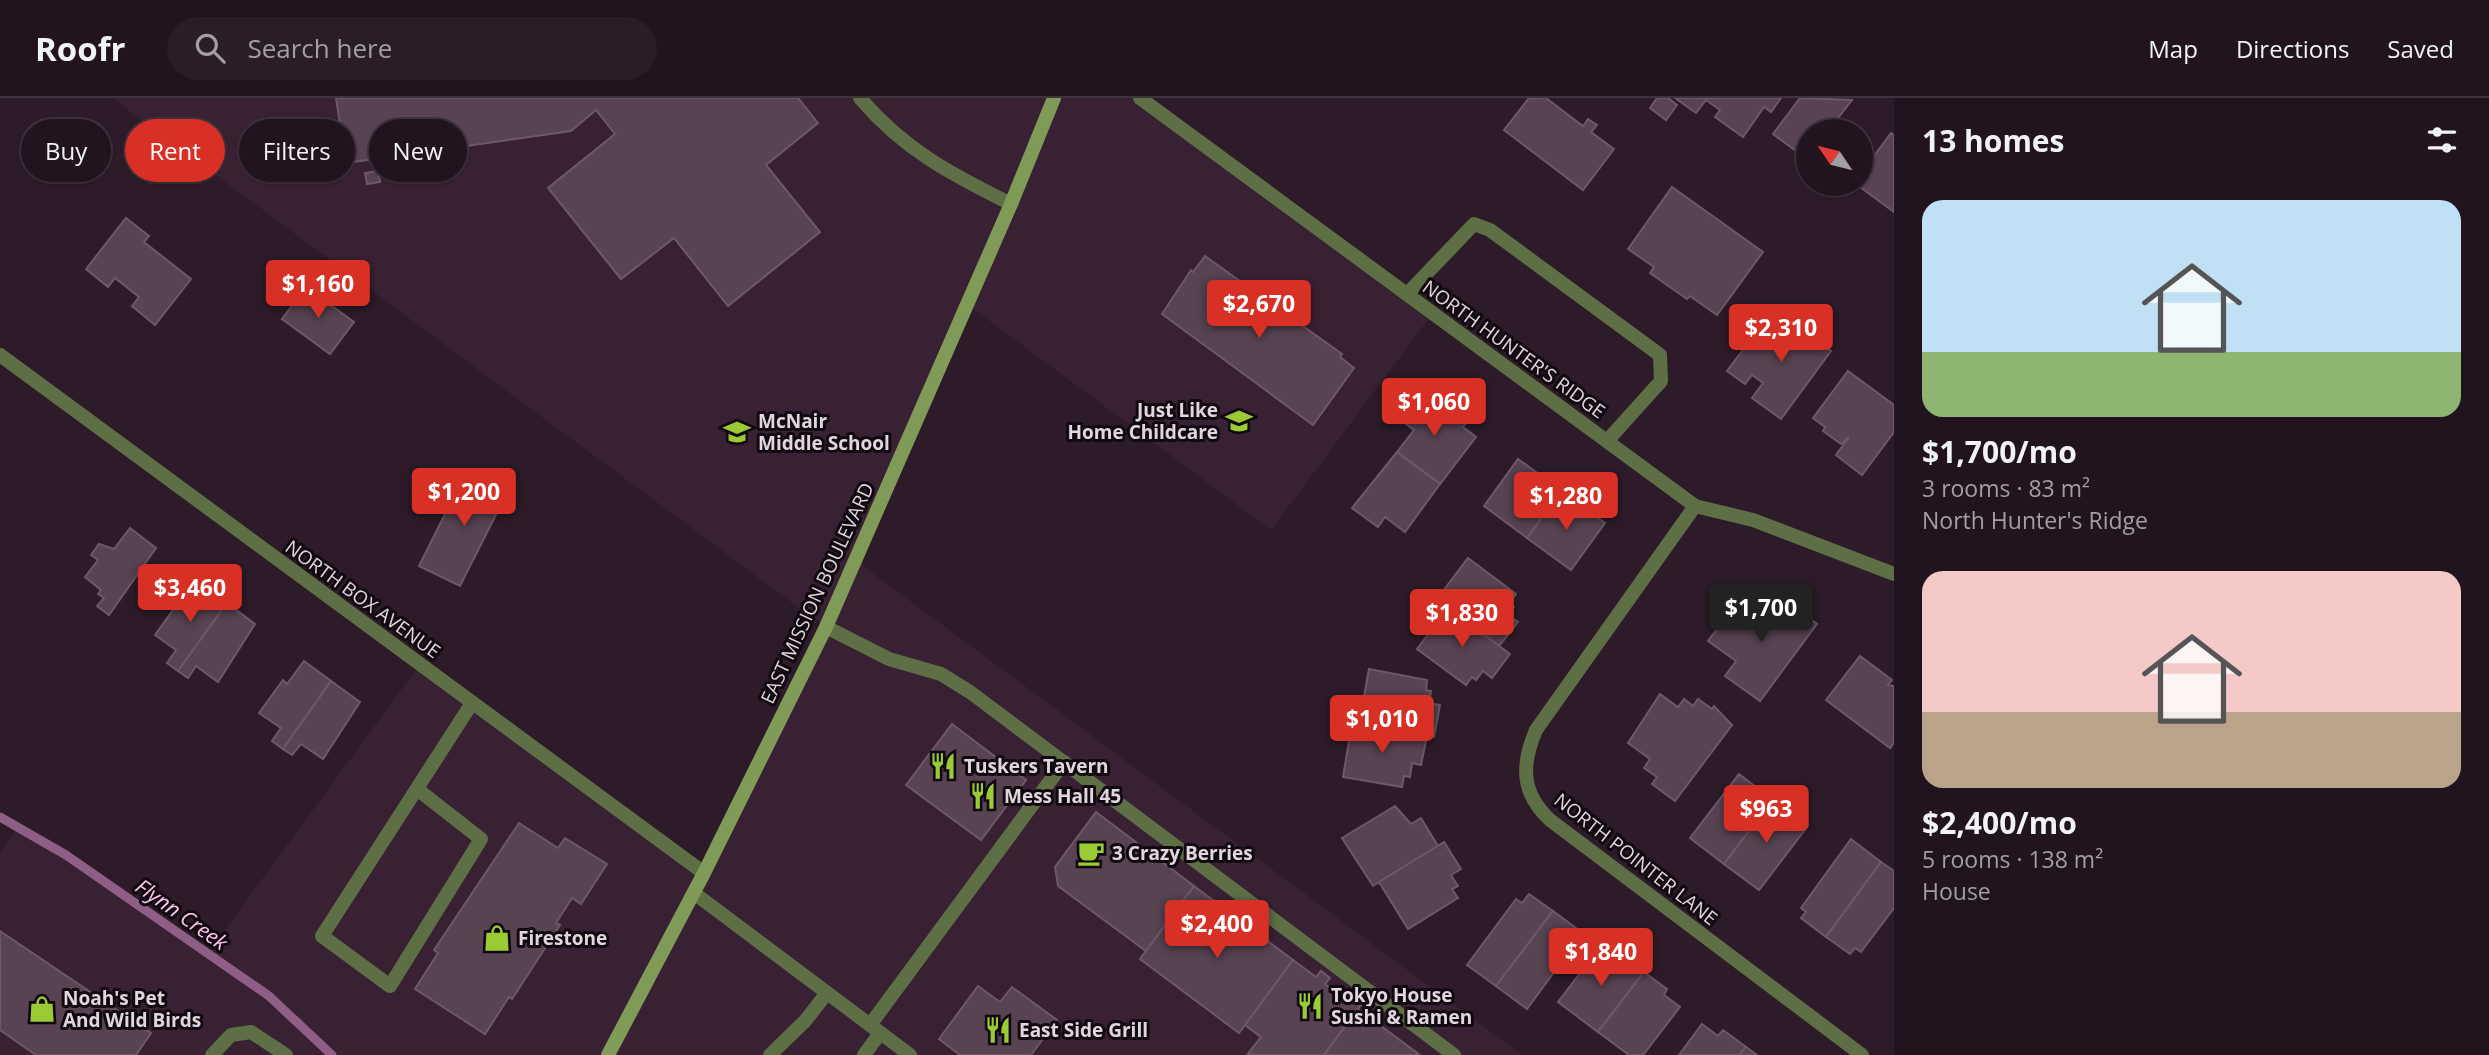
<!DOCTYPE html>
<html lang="en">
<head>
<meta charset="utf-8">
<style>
	:root { --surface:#22141f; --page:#2a1d28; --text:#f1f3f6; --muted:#a29ea4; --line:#3f333d; --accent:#d93025 }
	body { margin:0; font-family:"Open Sans",sans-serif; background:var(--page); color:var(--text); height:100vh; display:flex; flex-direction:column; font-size:26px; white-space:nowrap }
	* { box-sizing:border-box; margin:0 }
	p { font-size:23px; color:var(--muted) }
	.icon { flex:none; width:38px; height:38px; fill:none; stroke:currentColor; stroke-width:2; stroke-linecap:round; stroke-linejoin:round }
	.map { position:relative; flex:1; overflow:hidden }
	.side { display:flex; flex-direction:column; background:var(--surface); width:595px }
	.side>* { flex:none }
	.banner { position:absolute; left:21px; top:21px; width:665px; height:63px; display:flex; gap:14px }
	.needle { width:46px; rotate:305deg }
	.buttons { position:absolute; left:1796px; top:21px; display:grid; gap:14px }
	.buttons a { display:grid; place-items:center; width:77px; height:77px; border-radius:50%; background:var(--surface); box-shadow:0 2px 5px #0004,0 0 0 2px var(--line); font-size:35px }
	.price { position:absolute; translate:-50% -60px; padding:0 16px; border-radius:7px; background:var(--accent); color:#fff; font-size:23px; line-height:46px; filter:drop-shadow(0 2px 4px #0008) }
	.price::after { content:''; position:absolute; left:50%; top:42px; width:21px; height:16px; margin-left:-10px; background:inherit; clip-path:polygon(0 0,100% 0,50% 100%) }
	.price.active { background:#222; color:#fff }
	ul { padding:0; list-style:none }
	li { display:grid; align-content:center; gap:14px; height:371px; padding:0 28px }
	li span { display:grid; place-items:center; height:217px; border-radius:21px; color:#555 }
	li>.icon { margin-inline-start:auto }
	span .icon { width:126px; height:126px; fill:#fffc; stroke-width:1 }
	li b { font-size:30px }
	h2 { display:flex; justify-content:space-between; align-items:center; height:84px; padding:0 28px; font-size:30px }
	.pill { padding:0 24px; border-radius:32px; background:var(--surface); box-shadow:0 2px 5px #0004,0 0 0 2px var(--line); font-size:24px; line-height:63px }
	.pill.active { background:var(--accent); color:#fff }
	header { display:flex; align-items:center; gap:42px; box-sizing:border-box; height:98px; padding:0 35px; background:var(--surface); border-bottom:2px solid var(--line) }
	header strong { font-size:33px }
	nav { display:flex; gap:38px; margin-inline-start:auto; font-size:24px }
	.search { width:490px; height:63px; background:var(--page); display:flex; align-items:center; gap:18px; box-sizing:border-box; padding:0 24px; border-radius:38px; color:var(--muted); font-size:26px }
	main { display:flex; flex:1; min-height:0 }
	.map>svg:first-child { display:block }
</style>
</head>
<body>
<header>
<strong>Roofr</strong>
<div class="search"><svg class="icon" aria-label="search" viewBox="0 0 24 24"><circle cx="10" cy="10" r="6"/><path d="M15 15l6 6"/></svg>Search here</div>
<nav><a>Map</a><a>Directions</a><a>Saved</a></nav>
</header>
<main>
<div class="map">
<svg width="1894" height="957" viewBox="0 0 1894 957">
	<rect width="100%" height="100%" fill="#2d1b29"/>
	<path fill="#392134" d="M112 0H1140L1433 215 1271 432 967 206 855 462 1522 957H0V754L18 729 66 757 208 855 420 566 704 775 825 529Z"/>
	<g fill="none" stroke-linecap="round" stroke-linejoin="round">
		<path stroke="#8f5e84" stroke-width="9" d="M0 719 66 757 269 898 332 957"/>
	</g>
	<g fill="#574352" stroke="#6d5868" stroke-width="2">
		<path d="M336 0H798L818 25 766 67 820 134 728 208 674 140 621 181 548 90 615 36 596 12 571 33 346 65Z"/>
		<path d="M1529 0H1546L1583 28 1588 21 1597 27 1591 34 1614 51 1583 92 1504 32Z"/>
		<path d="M1657 0H1668L1677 7 1666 22 1650 10Z"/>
		<path d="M1675 0H1781L1771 14 1764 9 1743 39 1715 19 1720 12 1706 2 1696 15Z"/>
		<path d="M1800 0 1852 2 1828 33H1808V62L1773 36Z"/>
		<path d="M1891 35 1894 37V114L1856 86H1860V77Z"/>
		<path d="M378 73 380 84 367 86 365 75Z"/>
		<path d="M1672 89 1763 154 1717 217 1690 198 1687 201 1650 175 1654 169 1628 151Z"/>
		<path d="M126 120 149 138 144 144 191 181 155 227 132 208 139 199 115 180 108 189 86 171Z"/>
		<path d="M1205 158 1342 256 1340 259 1354 270 1313 327 1162 216 1191 172 1193 174Z"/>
		<path d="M306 189 354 224 330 256 282 221Z"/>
		<path d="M1781 217 1794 226 1798 221 1819 237 1816 242 1831 253 1781 321 1752 300 1763 285 1752 277 1745 286 1727 273 1752 240 1760 246Z"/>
		<path d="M1848 273 1894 307V334L1862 377 1836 357 1849 339 1841 346 1823 333 1825 329 1813 320Z"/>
		<path d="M1417 295 1438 310 1442 305 1467 324 1463 329 1476 339 1440 386 1397 354 1414 332 1398 320Z"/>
		<path d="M1397 354 1440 386 1405 434 1385 419 1378 429 1352 410Z"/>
		<path d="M1518 361 1543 379 1540 384 1558 398 1527 440 1484 408Z"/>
		<path d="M467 372 508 393 460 488 419 468Z"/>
		<path d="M1558 398 1576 411 1579 406 1605 425 1571 472 1527 440Z"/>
		<path d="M130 430 156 450 109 517 97 508 104 500 98 496 101 492 85 479 98 462 91 457 99 446 114 451Z"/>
		<path d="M1468 460 1516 496 1510 505 1514 509 1508 517 1518 524 1499 548 1437 501Z"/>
		<path d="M198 485 227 505 178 573 167 565 176 552 155 537 178 505 182 508Z"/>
		<path d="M1748 499 1770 515 1776 506 1789 516 1794 509 1817 526 1760 603 1725 578 1736 563 1708 543 1727 518 1731 521Z"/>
		<path d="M227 505 255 526 218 584 196 568 188 580 178 573Z"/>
		<path d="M1448 510 1510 556 1492 580 1483 573 1476 582 1472 579 1466 587 1417 551Z"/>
		<path d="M1860 558 1892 582 1888 587 1894 588V645L1890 650 1826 602Z"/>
		<path d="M304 563 331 583 283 651 272 643 281 630 259 615 283 582 287 586Z"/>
		<path d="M1369 571 1427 582 1426 592 1431 593 1429 605 1440 607 1434 639 1359 626Z"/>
		<path d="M331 583 360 604 323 661 301 646 292 657 283 651Z"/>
		<path d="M1660 596 1678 609 1684 601 1693 608 1698 601 1712 611 1714 608 1732 627 1675 703 1652 686 1657 679 1644 670 1650 661 1628 645Z"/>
		<path d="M1352 625 1427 638 1421 667 1412 665 1410 679 1404 678 1402 689 1343 679Z"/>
		<path d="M952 626 1026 682 981 742 906 687Z"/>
		<path d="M1739 676 1773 702 1724 766 1690 740Z"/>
		<path d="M1773 702 1808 728 1759 792 1724 766Z"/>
		<path d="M1395 708 1411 726 1421 720 1438 748 1373 788 1342 740Z"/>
		<path d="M1096 714 1194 788 1146 853 1058 788 1055 769Z"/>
		<path d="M519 725 558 750 565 740 607 766 581 806 572 800 556 825 560 827 512 901 509 899 485 936 415 891 438 855 434 852Z"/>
		<path d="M1851 741 1881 764 1826 839 1801 820 1806 814 1801 810Z"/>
		<path d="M1444 744 1461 771 1451 777 1458 788 1452 791 1458 800 1408 831 1379 784Z"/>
		<path d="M1881 764 1894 773V810L1861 854 1855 850 1850 856 1826 839Z"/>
		<path d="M1194 788 1293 862 1239 935 1140 861Z"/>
		<path d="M1529 796 1553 813 1496 888 1467 867 1516 801 1522 805Z"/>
		<path d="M1553 813 1576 830 1569 839 1576 844 1527 911 1496 888Z"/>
		<path d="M0 833 151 935 136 957H36L0 932Z"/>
		<path d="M1600 849 1617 861 1621 856 1644 874 1598 934 1558 904Z"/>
		<path d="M1293 862 1316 879 1321 873 1330 880 1325 886 1349 905 1354 898 1363 904 1324 957H1247L1261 939 1245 927Z"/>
		<path d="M1644 874 1667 891 1664 897 1680 909 1643 957H1629L1598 934Z"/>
		<path d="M978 888 1000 904 1012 889 1057 922 1031 957H960L939 941Z"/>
		<path d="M1358 911 1420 957H1324Z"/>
		<path d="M1702 926 1718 938 1723 932 1746 949 1739 957H1679Z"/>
		<path d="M1746 949 1757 957H1739Z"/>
	</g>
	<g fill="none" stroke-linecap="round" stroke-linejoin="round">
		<g stroke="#5e6f46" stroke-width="14">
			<path d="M860 0C904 52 951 76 1011 106"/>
			<path d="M1407 196 1474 126 1490 132 1660 257 1661 283 1607 343"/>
			<path d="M826 529 889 561 941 576 970 594 1454 957"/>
			<path d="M417 691 481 741 390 888 322 838 472 605"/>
			<path d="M694 795 910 957"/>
			<path d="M870 927 1064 664"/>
			<path d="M212 957 231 937 251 934 286 957"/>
			<path d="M770 957 805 923 827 895"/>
			<path d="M864 957 880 935"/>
		</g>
		<g stroke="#5e6f46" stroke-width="14">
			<path d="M1140 0 1695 408 1753 422 1894 476"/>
			<path d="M0 257 704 775"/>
			<path d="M1695 408 1536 632C1521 667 1521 695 1550 722L1862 957"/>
		</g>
		<path stroke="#809a57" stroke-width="14" d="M608 957 704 775 826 529 1011 106 1054 0"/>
	</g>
	<defs>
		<symbol id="school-bare" viewBox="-9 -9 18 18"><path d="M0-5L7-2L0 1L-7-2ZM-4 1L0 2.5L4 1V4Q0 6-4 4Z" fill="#9acb35" stroke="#10090f" stroke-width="2.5" paint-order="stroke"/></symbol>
		<symbol id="restaurant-bare" viewBox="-9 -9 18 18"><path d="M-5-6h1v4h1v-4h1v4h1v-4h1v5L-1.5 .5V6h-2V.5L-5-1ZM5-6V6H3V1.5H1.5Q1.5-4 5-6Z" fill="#9acb35" stroke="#10090f" stroke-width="2.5" paint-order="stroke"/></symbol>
		<symbol id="cafe-bare" viewBox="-9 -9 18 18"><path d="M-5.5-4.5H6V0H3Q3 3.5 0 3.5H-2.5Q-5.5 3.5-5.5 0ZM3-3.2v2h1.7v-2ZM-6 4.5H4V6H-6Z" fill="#9acb35" stroke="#10090f" stroke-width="2.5" paint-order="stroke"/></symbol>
		<symbol id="shop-bare" viewBox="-9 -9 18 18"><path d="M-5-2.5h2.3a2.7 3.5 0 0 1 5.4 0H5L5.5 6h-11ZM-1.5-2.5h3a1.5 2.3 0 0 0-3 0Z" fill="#9acb35" stroke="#10090f" stroke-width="2.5" paint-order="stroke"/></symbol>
	</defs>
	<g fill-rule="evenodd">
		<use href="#school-bare" x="1220" y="304" width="38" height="38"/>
		<use href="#school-bare" x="718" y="315" width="38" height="38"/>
		<use href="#restaurant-bare" x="924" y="649" width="38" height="38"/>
		<use href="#restaurant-bare" x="964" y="679" width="38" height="38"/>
		<use href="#cafe-bare" x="1072" y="736" width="38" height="38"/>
		<use href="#shop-bare" x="478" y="821" width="38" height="38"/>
		<use href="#restaurant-bare" x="1291" y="889" width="38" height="38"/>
		<use href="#shop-bare" x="23" y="892" width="38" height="38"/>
		<use href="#restaurant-bare" x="979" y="913" width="38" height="38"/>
	</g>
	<g text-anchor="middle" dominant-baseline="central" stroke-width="6" stroke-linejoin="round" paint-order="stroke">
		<g font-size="19" fill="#e1d5de" stroke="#10090f">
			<text transform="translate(1514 251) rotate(36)">NORTH HUNTER'S RIDGE</text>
			<text transform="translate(817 495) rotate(-65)">EAST MISSION BOULEVARD</text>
			<text transform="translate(363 501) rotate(36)">NORTH BOX AVENUE</text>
			<text transform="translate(1636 761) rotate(38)">NORTH POINTER LANE</text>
		</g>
		<g font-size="19" font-weight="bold" fill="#e1d5de" stroke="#10090f" text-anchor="start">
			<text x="1218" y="312" text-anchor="end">Just Like<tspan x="1218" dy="22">Home Childcare</tspan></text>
			<text x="758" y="323">McNair<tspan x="758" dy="22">Middle School</tspan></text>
			<text x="964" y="668">Tuskers Tavern</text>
			<text x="1004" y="698">Mess Hall 45</text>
			<text x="1112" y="755">3 Crazy Berries</text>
			<text x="518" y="840">Firestone</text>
			<text x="1331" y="897">Tokyo House<tspan x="1331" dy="22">Sushi &amp; Ramen</tspan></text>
			<text x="63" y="900">Noah's Pet<tspan x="63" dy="22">And Wild Birds</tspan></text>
			<text x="1019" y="932">East Side Grill</text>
		</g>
		<g font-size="21" font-style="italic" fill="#ffc2f0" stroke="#10090f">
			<text transform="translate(182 816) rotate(35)">Flynn Creek</text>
		</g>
	</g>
</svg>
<div class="buttons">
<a><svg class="needle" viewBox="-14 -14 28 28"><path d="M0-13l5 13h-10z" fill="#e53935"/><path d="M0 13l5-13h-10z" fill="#a29ea4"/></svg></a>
</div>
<b class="price" style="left:318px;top:222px">$1,160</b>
<b class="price" style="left:1259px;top:242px">$2,670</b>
<b class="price" style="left:1781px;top:266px">$2,310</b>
<b class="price" style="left:1434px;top:340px">$1,060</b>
<b class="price" style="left:464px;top:430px">$1,200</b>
<b class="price" style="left:1566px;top:434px">$1,280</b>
<b class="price" style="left:190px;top:526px">$3,460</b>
<b class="price active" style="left:1761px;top:546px">$1,700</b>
<b class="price" style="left:1462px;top:551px">$1,830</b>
<b class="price" style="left:1382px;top:657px">$1,010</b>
<b class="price" style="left:1766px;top:747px">$963</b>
<b class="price" style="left:1217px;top:862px">$2,400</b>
<b class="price" style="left:1601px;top:890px">$1,840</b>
<div class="banner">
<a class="pill">Buy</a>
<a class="pill active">Rent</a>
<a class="pill">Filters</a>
<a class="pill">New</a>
</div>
</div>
<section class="side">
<h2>13 homes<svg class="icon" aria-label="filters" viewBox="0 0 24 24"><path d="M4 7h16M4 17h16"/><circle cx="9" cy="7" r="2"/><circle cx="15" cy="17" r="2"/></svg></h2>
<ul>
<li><span style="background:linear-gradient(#bfe0f5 70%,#8fb573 0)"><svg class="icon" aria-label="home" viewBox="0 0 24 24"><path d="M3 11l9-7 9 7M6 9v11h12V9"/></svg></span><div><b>$1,700/mo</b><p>3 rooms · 83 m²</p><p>North Hunter's Ridge</p></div></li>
<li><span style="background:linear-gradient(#f6c9c9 65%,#b9a48a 0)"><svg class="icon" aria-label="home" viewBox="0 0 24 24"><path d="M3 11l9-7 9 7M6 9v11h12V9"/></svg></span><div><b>$2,400/mo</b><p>5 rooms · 138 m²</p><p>House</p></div></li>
</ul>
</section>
</main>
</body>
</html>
